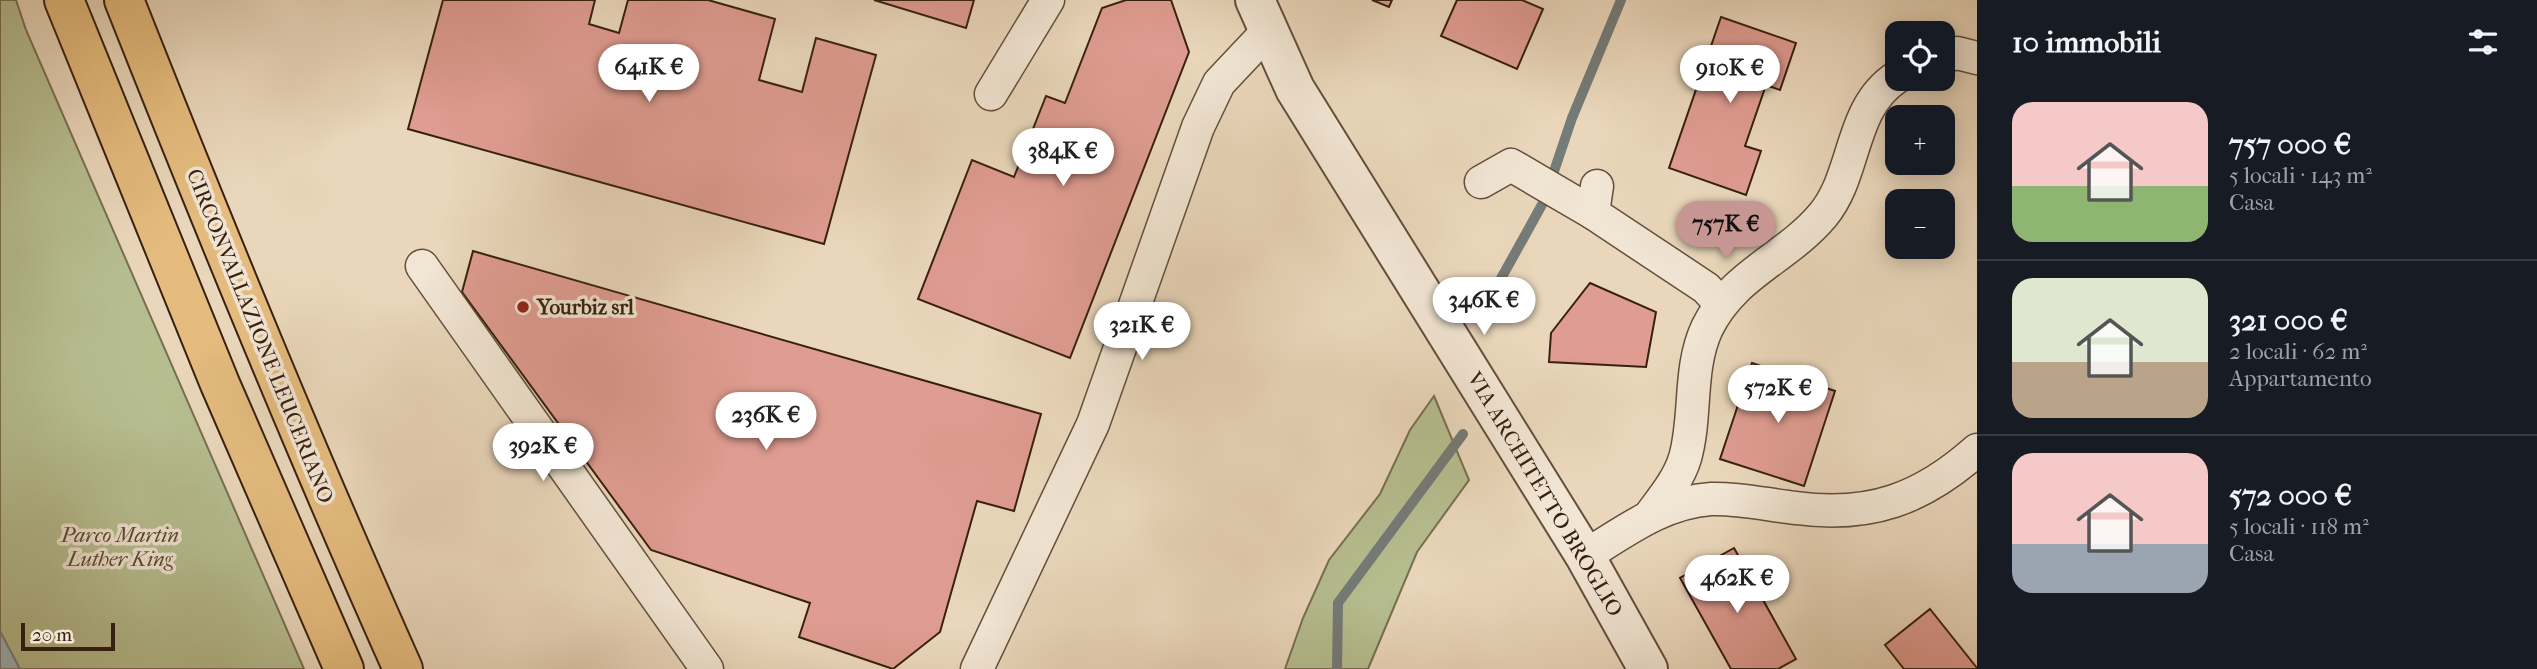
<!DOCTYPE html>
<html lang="it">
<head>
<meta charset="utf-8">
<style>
	:root { --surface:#171b24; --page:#20242c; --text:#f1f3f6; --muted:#9ea1a6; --line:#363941; --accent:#c59692 }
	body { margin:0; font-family:"IM FELL French Canon",serif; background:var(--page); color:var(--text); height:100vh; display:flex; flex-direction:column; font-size:26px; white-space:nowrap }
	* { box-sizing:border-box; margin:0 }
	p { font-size:23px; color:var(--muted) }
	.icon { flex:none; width:38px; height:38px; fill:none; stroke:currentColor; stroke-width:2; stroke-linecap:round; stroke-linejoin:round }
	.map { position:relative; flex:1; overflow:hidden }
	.sheet { display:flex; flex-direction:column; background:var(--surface); width:560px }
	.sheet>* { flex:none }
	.buttons { position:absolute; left:1885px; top:21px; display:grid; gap:14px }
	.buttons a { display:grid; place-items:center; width:70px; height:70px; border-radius:14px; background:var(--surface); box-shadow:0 4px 18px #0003; font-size:35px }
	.scale { position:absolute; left:21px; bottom:18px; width:94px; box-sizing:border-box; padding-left:7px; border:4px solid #382011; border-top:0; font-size:19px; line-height:24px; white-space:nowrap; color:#382011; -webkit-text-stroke:5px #f1e5d3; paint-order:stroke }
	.price { position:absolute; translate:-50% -60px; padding:0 16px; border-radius:24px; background:#fff; color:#222; font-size:23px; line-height:46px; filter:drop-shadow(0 2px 4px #0008) }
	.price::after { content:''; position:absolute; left:50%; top:42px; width:21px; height:16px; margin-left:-10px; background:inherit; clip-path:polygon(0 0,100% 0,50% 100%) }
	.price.current { background:var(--accent); color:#111 }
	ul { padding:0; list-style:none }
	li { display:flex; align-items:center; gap:21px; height:175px; padding:0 35px }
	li+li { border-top:2px solid var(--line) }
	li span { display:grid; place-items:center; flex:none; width:196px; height:140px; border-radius:21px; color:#555 }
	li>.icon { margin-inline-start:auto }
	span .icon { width:84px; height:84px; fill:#fffc; stroke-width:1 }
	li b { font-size:30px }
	h2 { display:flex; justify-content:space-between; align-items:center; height:84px; padding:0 35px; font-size:30px }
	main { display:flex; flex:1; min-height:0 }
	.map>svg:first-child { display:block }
</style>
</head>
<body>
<main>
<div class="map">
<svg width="1977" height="669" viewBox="0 0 1977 669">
	<rect width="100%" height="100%" fill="#ead7bb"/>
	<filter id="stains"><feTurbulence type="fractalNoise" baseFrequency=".00286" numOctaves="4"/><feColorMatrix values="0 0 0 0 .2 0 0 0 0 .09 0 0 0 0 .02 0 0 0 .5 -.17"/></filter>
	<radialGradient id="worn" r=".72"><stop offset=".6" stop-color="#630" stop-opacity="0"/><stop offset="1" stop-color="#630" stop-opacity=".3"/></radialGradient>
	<g fill="#b6be90" stroke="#776f50" stroke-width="2">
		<path d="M0 0H16L26 30 304 669H0Z"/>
		<path d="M1434 396 1469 480 1417 552 1368 669H1285L1303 618 1329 560 1380 494 1410 430Z"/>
	</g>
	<path fill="#9db7bc" stroke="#757b78" stroke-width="2" d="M0 631 20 669H0Z"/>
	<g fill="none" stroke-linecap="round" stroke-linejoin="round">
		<g stroke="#757b78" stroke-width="10">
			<path d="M1493 293 1544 201 1572 118 1621 0"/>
			<path d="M1337 669 1338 603 1463 434"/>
		</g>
	</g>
	<g fill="#df9c91" stroke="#382011" stroke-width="2">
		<path d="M443 0H595L589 24 619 33 628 0H708L775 19 759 80 802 92 816 38 876 55 824 244 408 129Z"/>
		<path d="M874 0H974L966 28Z"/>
		<path d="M1126 0H1171L1189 52 1070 358 918 299 972 160 1014 177 1046 96 1065 103 1102 8Z"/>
		<path d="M1372 0H1392L1389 7Z"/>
		<path d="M1457 0H1522L1543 9 1517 69 1441 36Z"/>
		<path d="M1721 17 1796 43 1780 90 1766 85 1745 146 1761 151 1746 195 1669 168Z"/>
		<path d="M473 251 1041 414 1014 511 977 501 940 632 893 669 799 637 810 603 651 550 462 292Z"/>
		<path d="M1590 283 1656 312 1646 367 1549 362 1551 333Z"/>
		<path d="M1752 363 1835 391 1804 486 1720 459Z"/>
		<path d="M1734 548 1796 659 1778 669H1731L1680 578Z"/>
		<path d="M1930 609 1977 668V669H1904L1885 645Z"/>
	</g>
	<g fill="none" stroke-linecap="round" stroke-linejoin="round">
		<defs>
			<g id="minor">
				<path d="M1942 57 1957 53 1977 58"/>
				<path d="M991 94 1048 0"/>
				<path d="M1481 182 1511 165 1593 213"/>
				<path d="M1597 186 1593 213 1706 288 1721 304"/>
				<path d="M422 266 707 669"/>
				<path d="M1649 517C1662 499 1678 481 1685 458 1697 416 1688 369 1707 328 1734 273 1786 259 1823 215 1857 174 1849 108 1897 77"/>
				<path d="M1585 556C1624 532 1663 502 1711 499 1739 498 1768 505 1796 508 1870 518 1922 499 1977 450"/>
				<path d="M977 669 1093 424 1198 127 1219 83 1268 31"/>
			</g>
			<path id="tertiary" d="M1255 0 1295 89 1585 556 1648 669"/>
			<g id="trunk">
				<path d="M64 0 220 384 344 669"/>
				<path d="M124 0C213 225 304 448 403 669"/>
			</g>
		</defs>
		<use href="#minor" stroke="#644e3c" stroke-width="35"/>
		<use href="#tertiary" stroke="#644e3c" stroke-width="42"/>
		<use href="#trunk" stroke="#382011" stroke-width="42"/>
		<use href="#minor" stroke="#f1e5d3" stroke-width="32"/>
		<use href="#tertiary" stroke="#f1e5d3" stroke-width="38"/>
		<use href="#trunk" stroke="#e5bc7e" stroke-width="38"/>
	</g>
	<circle fill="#8f2418" stroke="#f1e5d3" stroke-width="2.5" cx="523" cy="307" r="7"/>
	<g text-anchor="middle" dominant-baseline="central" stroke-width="7" stroke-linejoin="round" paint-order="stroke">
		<g font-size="21" font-weight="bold" fill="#382011" stroke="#f1e5d3" text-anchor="start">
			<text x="537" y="307">Yourbiz srl</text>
		</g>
		<g font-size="21" fill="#382011" stroke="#f1e5d3">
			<text transform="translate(260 336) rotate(68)">CIRCONVALLAZIONE LEUCERIANO</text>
			<text transform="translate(1545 494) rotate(59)">VIA ARCHITETTO BROGLIO</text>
		</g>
		<g font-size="21" font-style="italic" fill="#584831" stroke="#f1e5d3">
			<text x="120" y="535">Parco Martin<tspan x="120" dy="24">Luther King</tspan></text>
		</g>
	</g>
	<rect width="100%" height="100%" filter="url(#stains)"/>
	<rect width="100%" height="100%" fill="url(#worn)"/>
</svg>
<div class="buttons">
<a><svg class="icon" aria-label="locate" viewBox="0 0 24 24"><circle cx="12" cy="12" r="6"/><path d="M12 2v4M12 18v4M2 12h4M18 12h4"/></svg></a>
<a>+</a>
<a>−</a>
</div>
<div class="scale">20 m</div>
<b class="price" style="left:649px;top:104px">641K €</b>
<b class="price" style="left:1730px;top:105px">910K €</b>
<b class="price" style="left:1063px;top:188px">384K €</b>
<b class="price current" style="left:1726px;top:261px">757K €</b>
<b class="price" style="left:1484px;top:337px">346K €</b>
<b class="price" style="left:1142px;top:362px">321K €</b>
<b class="price" style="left:1778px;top:425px">572K €</b>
<b class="price" style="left:766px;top:452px">236K €</b>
<b class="price" style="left:543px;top:483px">392K €</b>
<b class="price" style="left:1737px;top:615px">462K €</b>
</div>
<section class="sheet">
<h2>10 immobili<svg class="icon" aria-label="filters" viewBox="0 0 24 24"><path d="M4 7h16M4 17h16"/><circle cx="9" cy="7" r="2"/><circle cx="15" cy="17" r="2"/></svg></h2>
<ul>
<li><span style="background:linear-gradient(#f6c9c9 60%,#8fb573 0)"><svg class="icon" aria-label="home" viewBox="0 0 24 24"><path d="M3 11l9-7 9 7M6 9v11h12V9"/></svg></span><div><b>757 000 €</b><p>5 locali · 143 m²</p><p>Casa</p></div></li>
<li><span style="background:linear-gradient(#dfe7d0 60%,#b9a48a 0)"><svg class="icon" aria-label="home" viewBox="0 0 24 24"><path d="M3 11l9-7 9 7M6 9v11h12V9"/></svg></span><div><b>321 000 €</b><p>2 locali · 62 m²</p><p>Appartamento</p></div></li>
<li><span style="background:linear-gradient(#f6c9c9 65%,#9aa5b1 0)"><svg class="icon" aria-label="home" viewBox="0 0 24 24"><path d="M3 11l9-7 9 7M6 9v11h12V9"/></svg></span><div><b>572 000 €</b><p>5 locali · 118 m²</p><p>Casa</p></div></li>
</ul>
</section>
</main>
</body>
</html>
